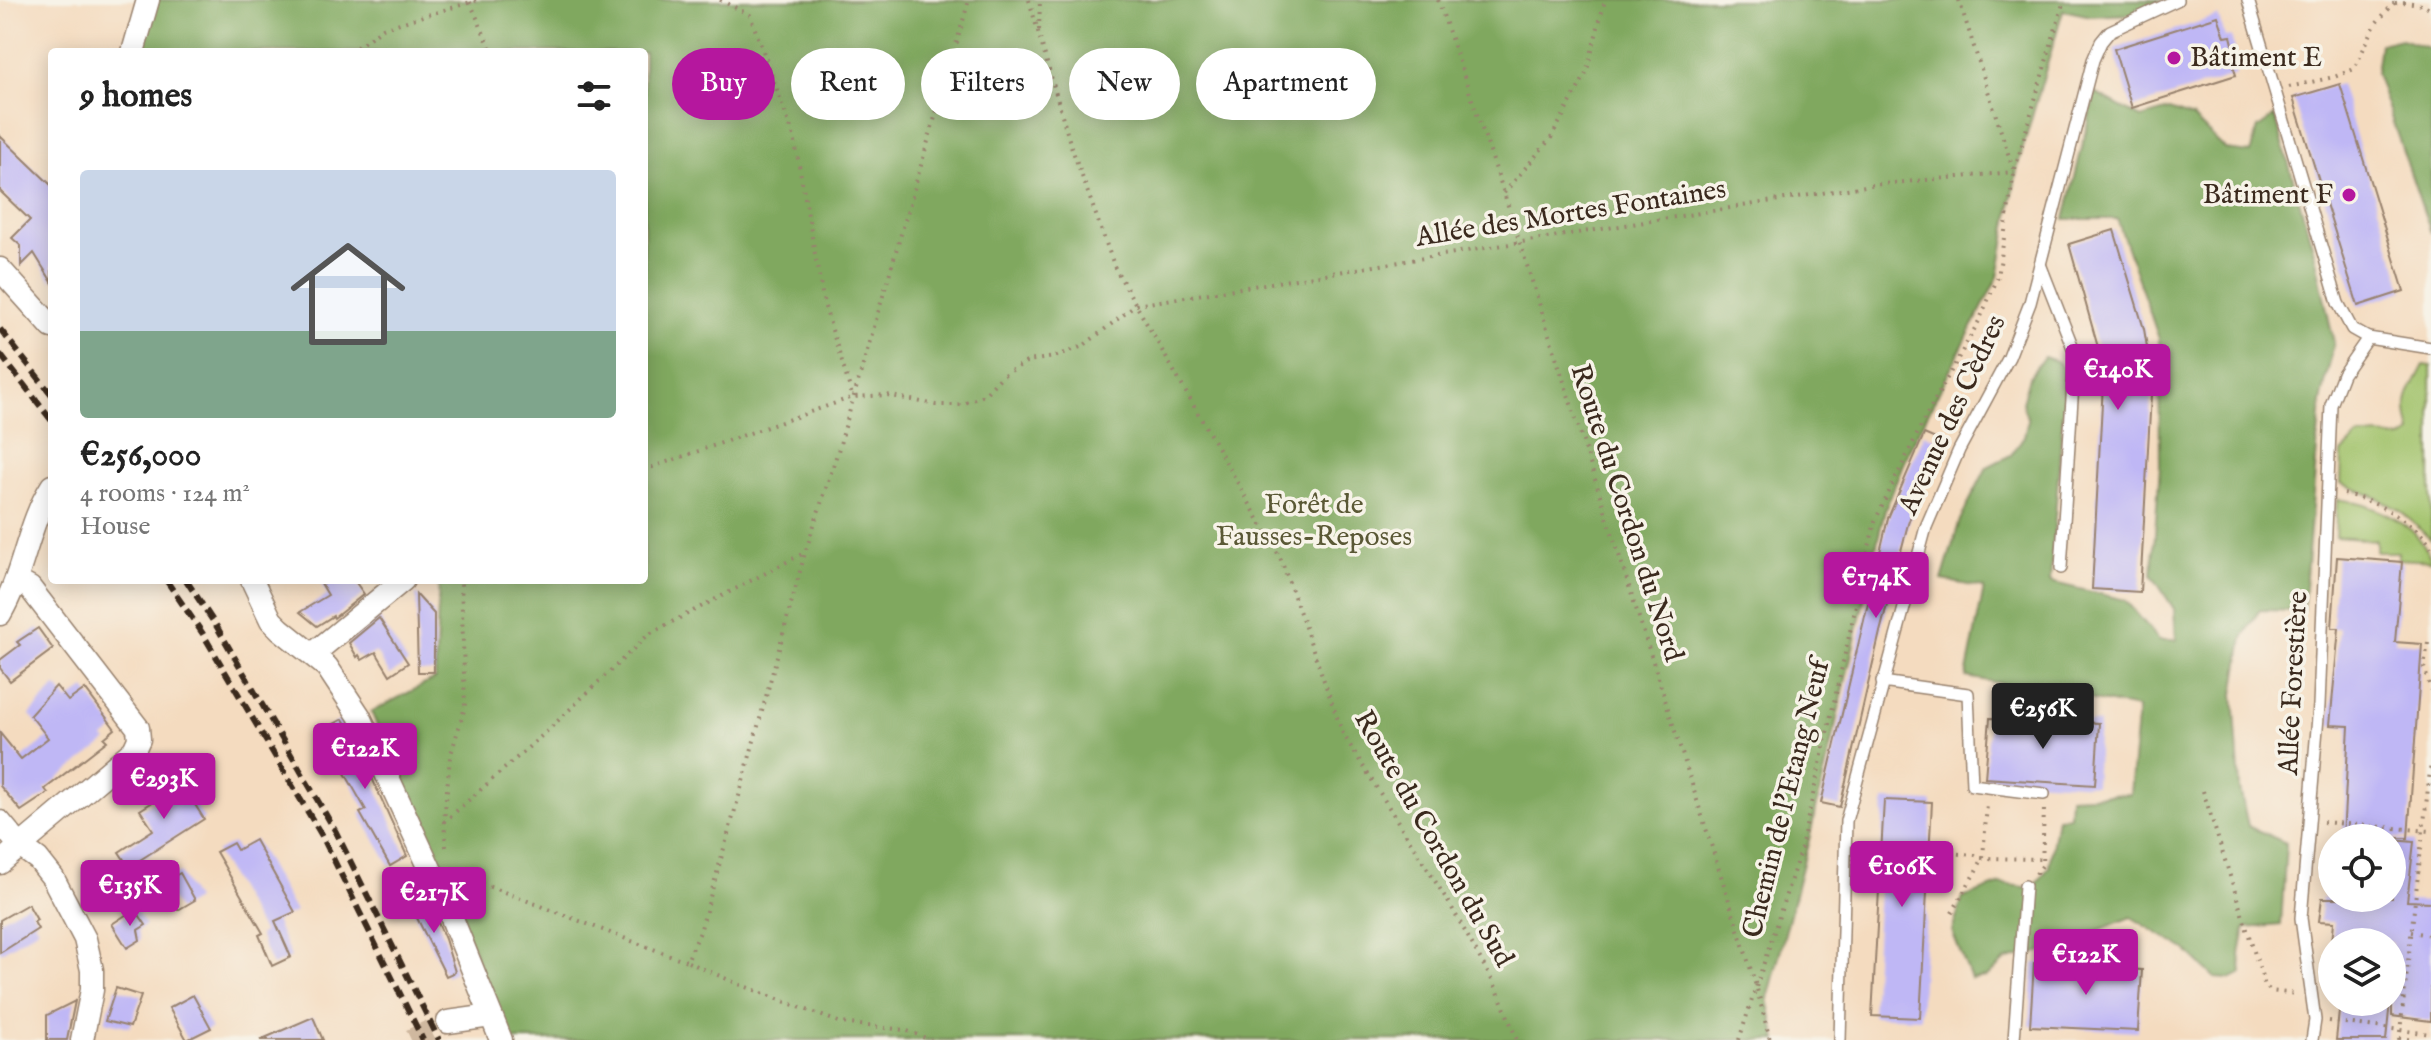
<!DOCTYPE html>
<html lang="en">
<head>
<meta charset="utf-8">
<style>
	:root { --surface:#fff; --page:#f6f6f6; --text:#222; --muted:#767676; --accent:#b5179e }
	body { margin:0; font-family:"IM FELL English",serif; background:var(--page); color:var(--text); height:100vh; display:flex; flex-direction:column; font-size:30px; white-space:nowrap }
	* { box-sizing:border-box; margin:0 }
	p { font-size:26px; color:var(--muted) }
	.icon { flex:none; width:44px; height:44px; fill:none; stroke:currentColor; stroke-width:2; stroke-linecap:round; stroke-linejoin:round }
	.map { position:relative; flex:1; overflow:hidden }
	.details { position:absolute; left:48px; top:48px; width:600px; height:536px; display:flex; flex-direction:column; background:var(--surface); border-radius:8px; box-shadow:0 4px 20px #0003 }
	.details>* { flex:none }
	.hud { position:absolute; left:672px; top:48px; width:760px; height:72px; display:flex; gap:16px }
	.tools { position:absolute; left:2318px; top:824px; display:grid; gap:16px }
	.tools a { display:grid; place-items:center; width:88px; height:88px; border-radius:50%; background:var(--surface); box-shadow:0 4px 20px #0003; font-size:40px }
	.price { position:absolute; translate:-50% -68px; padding:0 18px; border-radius:8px; background:var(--accent); color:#fff; font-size:26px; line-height:52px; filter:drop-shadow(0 2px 4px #0008) }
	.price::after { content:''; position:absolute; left:50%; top:48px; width:24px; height:18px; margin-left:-12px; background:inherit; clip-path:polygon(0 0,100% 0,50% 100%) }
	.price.selected { background:#222; color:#fff }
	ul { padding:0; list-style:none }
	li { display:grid; align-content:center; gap:16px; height:424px; padding:0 32px }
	li span { display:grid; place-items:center; height:248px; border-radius:8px; color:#555 }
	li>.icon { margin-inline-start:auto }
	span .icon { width:144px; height:144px; fill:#fffc; stroke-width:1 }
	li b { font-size:34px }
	h2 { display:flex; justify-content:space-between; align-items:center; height:96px; padding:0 32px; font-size:34px }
	.chip { padding:0 28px; border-radius:36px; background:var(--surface); box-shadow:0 4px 20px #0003; font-size:28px; line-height:72px }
	.chip.selected { background:var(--accent); color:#fff }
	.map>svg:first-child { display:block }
</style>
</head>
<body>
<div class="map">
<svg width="2431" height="1040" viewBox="0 0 2431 1040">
	<rect width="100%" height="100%" fill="#f7f3e8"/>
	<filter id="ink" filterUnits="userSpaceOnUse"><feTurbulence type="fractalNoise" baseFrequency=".0125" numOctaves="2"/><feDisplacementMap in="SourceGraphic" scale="16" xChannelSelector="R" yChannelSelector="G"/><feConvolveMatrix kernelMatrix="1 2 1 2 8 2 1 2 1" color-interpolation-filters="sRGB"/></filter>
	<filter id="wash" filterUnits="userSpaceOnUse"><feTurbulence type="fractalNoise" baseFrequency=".006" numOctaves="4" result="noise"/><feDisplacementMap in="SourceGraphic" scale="32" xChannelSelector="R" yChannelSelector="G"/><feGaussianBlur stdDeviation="1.8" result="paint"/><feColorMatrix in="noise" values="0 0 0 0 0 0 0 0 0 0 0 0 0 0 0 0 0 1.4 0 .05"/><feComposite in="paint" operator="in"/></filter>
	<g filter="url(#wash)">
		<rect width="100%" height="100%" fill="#f4dbbf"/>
		<g fill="#a1c26a" stroke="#6e7644" stroke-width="2">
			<path d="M2424 365 2431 366V540L2402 512 2378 498 2341 483 2342 453 2358 437 2379 435 2402 439 2411 433C2402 398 2408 396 2424 365Z"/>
			<path d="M2337 499C2372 503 2421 524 2431 561L2398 559V552H2376V540L2335 537Z"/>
		</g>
		<g fill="#80a85e" stroke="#5e693e" stroke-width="2">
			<path d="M155 0H2162L2131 14 2091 16 2063 10 2018 165 1998 277 1906 456 1884 513 1809 840 1768 999 1777 1040H507L450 888 371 712 435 679 439 580H644V52H142Z"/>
			<path d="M2401 39 2431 49V233L2376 73 2380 44Z"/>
			<path d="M2095 93 2141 118 2169 110 2193 118 2226 150 2250 153 2258 128 2275 116 2316 259 2334 343 2321 402 2303 611 2259 610 2243 638 2234 694 2240 789 2248 826 2286 843 2281 925 2245 928 2240 954 2242 974 2230 979 2215 978 2187 951 2131 917 2054 948 2004 961 1987 977 1971 979 1952 931 1963 898 2001 884 2033 888 2049 867 2057 817 2069 816 2070 797 2130 794 2138 708 1966 677 1984 588 1942 580 1960 520 1987 467 2011 455 2024 436 2028 420 2022 403 2029 377 2044 357 2057 361 2066 372 2050 582 2125 600 2159 640H2176L2174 609 2152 575 2160 465 2159 339 2117 219H2065Z"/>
		</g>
		<g id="blocks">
			<g fill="#bfb7f5">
				<path d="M2218 16 2225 37 2231 36 2235 52 2230 54 2236 75 2132 108 2114 49Z"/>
				<path d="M2340 84 2404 291 2358 306 2293 98Z"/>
				<path d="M0 136 52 186V282L34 253 21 266V246L12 238 30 220 0 191Z"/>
				<path d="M2114 230 2144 329 2152 377 2140 592 2092 589 2103 384 2099 351 2069 244Z"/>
				<path d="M1924 434 1938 440 1936 446 1939 448 1925 475 1908 524 1880 632 1840 807 1821 803 1888 518Z"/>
				<path d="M2337 557 2402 562 2395 642 2422 644 2408 838H2343L2349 726 2330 725 2339 628H2332Z"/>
				<path d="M319 580H354L364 594 334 618 333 616 317 626 300 612 328 595Z"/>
				<path d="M416 594 434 614V672H418Z"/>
				<path d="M379 618 408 663 390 675 376 652 362 660 359 655 357 657 349 643Z"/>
				<path d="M38 628 53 649 10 681 0 668V660L20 645 17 642Z"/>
				<path d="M56 686 68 701 85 689 115 729 104 738 107 741 45 789 48 793 21 811 0 786V733L21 759 48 738 30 715Z"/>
				<path d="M1990 718 2099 723 2095 785 1985 778Z"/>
				<path d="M343 719 355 740 407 856 390 866 360 813 366 810 321 731Z"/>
				<path d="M177 776 204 819 129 867 119 852 153 830 140 810 164 795 159 788Z"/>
				<path d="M1884 800 1932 802 1920 1018 1872 1016Z"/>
				<path d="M255 840 295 912 275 921 291 957 272 966 259 935 263 933 216 852 233 843 237 850Z"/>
				<path d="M2392 840 2414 842 2407 901 2431 902V1021L2392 1016V942H2332L2334 922 2319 921 2322 898H2392Z"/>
				<path d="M180 873 195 900 178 910 162 883Z"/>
				<path d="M428 899 445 939 455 972 446 976 411 906Z"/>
				<path d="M28 904 37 920 34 922 38 929 0 953V920Z"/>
				<path d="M135 909 146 925 138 930 140 940 127 948 112 924Z"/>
				<path d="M2034 963 2142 970 2138 1031 2030 1026Z"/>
				<path d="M116 988 141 996 130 1027 105 1021Z"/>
				<path d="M193 995 211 1028 187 1040 169 1008Z"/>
				<path d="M75 1001 67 1040H47V1015Z"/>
				<path d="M2340 1002H2390L2386 1040H2336Z"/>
				<path d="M313 1017 323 1040H260Z"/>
			</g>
		</g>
	</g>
	<g filter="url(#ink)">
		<use href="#blocks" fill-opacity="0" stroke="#98826e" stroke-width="2"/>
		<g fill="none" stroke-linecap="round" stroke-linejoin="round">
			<path stroke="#cfb89f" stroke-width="22" stroke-dasharray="22 11" stroke-linecap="butt" d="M411 1040 448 1022"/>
			<defs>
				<g id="service">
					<path d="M2248 0 2338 303 2352 329 2368 338 2431 348"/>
					<path d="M2040 264 2075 353 2061 568"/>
					<path d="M1882 682 1968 694 1972 785 2044 794"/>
					<path d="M1840 1040 1846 821 1926 527 1959 450 2009 357 2030 303 2093 60 2101 42 2110 31 2177 0"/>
					<path d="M2014 1040 2025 886"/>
					<path d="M2312 1040 2315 1020 2301 918 2319 705 2331 405 2343 374 2368 338"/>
				</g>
				<g id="minor">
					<path d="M133 52 148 0"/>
					<path d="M0 269 52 327"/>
					<path d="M252 580 271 620 280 629 327 667 360 717 445 901 501 1040"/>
					<path d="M0 614C24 574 27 525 52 486"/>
					<path d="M313 654 403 580"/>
					<path d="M0 822 20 846 38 859 53 878 85 939 92 970V990L82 1040"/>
					<path d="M0 863 134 750 139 739 138 728 30 588 17 581"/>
					<path d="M448 1022 491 1016"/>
				</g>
			</defs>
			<use href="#service" stroke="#98826e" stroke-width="14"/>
			<use href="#minor" stroke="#98826e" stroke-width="25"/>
			<g stroke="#98826e" stroke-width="4" stroke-dasharray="2 6" stroke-linecap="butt">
				<path d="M720 0 750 15 794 137 824 304 852 395"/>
				<path d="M1029 0 1070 143 1115 268 1280 557 1343 734 1452 908 1497 989 1517 1040"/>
				<path d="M1438 0 1504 193 1757 989 1770 1040"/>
				<path d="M1959 0 2013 169"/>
				<path d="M470 2 492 52"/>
				<path d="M2395 3C2407 1 2421 3 2431 10"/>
				<path d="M1039 30 1040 0"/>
				<path d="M350 52 383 28 478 0"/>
				<path d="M2289 87 2334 77 2354 69 2376 23 2397 0"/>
				<path d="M1504 193 1551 138 1586 74 1605 0"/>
				<path d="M644 470 853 397 887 395 936 405H961L984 395 1002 376 1028 361 1055 357 1083 346 1136 305 1871 185 2014 172"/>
				<path d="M2344 494C2371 499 2419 522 2431 548"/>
				<path d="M2428 643 2424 667 2431 690"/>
				<path d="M2203 791 2265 986 2271 991 2296 994"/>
				<path d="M444 822 547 731 649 634 804 553"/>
				<path d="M2323 822 2431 831"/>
				<path d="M446 847 444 822 450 757 465 707 461 580"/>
				<path d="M1934 852 1975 855 1983 858 2042 859"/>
				<path d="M2036 874 2042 866 2044 809"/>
				<path d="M459 878 462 877C538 903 611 935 687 961L700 932 739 796 805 553 838 451 969 0"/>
				<path d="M1952 913 1983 858 1987 804"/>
				<path d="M2411 932 2431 935"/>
				<path d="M688 962 736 983 841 1023 905 1030 931 1040"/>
				<path d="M2329 1021 2431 1034"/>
				<path d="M2399 1038 2414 1040"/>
				<path d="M1739 1040 1801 848 1875 521 1926 416 1980 319 1998 277 2014 172 2064 0"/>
				<path d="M2399 1040 2431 762"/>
			</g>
			<use href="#service" stroke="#fff" stroke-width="11"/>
			<use href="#minor" stroke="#fff" stroke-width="22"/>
			<g stroke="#3b2a1e" stroke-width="6" stroke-dasharray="12 6" stroke-linecap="butt">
				<path d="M0 329 52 395"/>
				<path d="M0 354 52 421"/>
				<path d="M166 580 203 634 322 836 423 1040"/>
				<path d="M186 580 217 627 336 832 439 1040"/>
			</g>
		</g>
	</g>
	<g fill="#b5179e" stroke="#f7f3e8" stroke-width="3">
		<circle cx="2174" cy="58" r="8"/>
		<circle cx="2349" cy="195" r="8"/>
	</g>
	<g text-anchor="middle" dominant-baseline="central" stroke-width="7" stroke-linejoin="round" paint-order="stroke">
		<g font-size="28" fill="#3b2a1e" stroke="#f7f3e8" text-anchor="start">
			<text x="2190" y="58">Bâtiment E</text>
			<text x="2333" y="195" text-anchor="end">Bâtiment F</text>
		</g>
		<g font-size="28" fill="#3b2a1e" stroke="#f7f3e8">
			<text transform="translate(1571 214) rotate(-9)">Allée des Mortes Fontaines</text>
			<text transform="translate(1953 415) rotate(-65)">Avenue des Cèdres</text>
			<text transform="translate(1626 513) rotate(72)">Route du Cordon du Nord</text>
			<text transform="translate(2294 683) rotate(-87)">Allée Forestière</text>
			<text transform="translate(1787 799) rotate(-76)">Chemin de l'Etang Neuf</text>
			<text transform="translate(1433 839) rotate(60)">Route du Cordon du Sud</text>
		</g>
		<g font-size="28" fill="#5a5835" stroke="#f7f3e8">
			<text x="1314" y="505">Forêt de<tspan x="1314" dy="32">Fausses-Reposes</tspan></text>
		</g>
	</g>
</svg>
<div class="tools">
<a><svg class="icon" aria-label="locate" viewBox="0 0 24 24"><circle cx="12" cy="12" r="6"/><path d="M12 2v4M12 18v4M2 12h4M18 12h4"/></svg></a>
<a><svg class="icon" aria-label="layers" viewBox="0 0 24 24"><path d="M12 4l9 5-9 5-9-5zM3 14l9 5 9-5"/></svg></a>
</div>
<b class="price" style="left:2118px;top:412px">€140K</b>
<b class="price" style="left:1876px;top:620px">€174K</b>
<b class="price selected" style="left:2043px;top:751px">€256K</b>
<b class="price" style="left:365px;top:791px">€122K</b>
<b class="price" style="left:164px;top:821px">€293K</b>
<b class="price" style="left:1902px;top:909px">€106K</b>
<b class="price" style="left:130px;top:928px">€135K</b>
<b class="price" style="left:434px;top:935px">€217K</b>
<b class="price" style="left:2086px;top:997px">€122K</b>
<div class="hud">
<a class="chip selected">Buy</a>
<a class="chip">Rent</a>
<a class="chip">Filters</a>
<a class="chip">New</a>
<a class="chip">Apartment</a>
</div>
<section class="details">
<h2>9 homes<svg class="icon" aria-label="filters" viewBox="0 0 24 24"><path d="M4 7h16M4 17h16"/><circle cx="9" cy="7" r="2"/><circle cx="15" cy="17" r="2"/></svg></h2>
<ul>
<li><span style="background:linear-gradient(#c9d6e8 65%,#7fa58c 0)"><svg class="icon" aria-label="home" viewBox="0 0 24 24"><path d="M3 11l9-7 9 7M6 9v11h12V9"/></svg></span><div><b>€256,000</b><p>4 rooms · 124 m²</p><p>House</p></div></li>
</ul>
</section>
</div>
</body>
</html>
